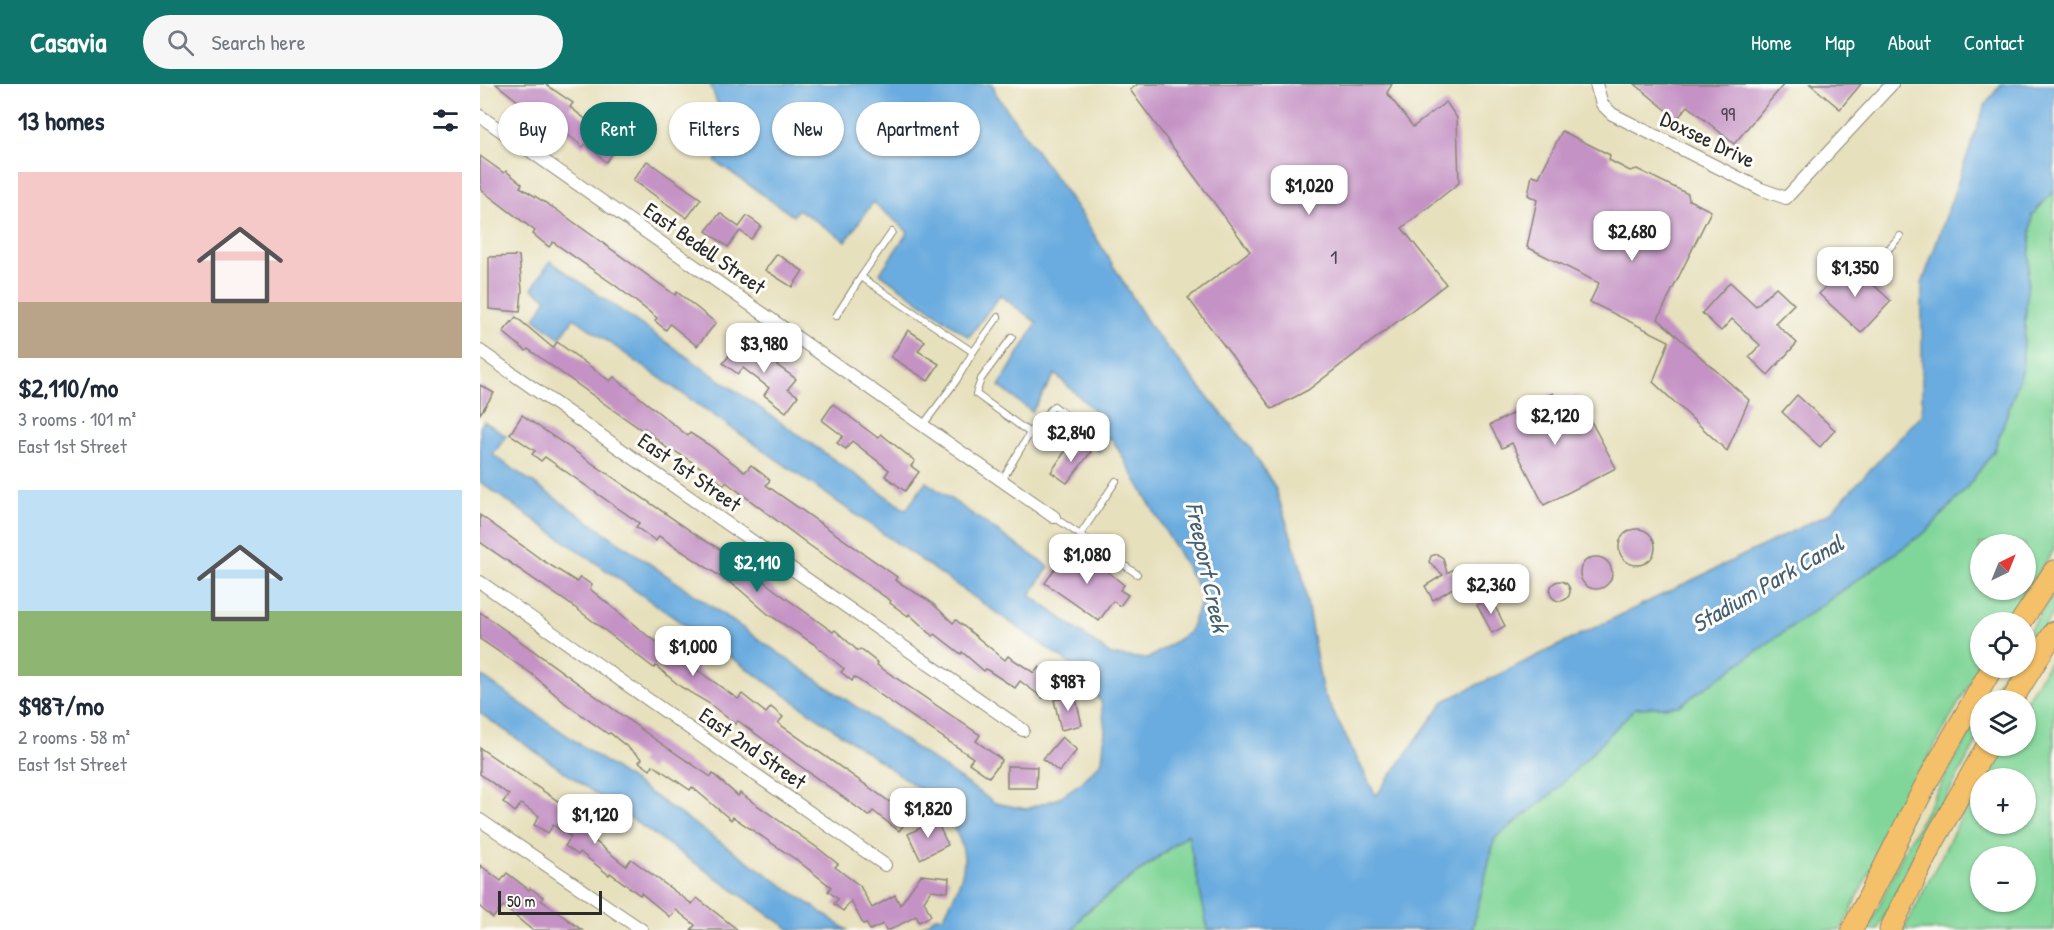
<!DOCTYPE html>
<html lang="en">
<head>
<meta charset="utf-8">
<style>
	:root { --surface:#fff; --page:#f6f6f7; --text:#1f2937; --muted:#747a83; --accent:#0f766e }
	body { margin:0; font-family:"Patrick Hand",sans-serif; background:var(--page); color:var(--text); height:100vh; display:flex; flex-direction:column; font-size:22px; white-space:nowrap }
	* { box-sizing:border-box; margin:0 }
	p { font-size:20px; color:var(--muted) }
	.icon { flex:none; width:33px; height:33px; fill:none; stroke:currentColor; stroke-width:2; stroke-linecap:round; stroke-linejoin:round }
	.map { position:relative; flex:1; overflow:hidden }
	.details { display:flex; flex-direction:column; background:var(--surface); width:480px }
	.details>* { flex:none }
	.banner { position:absolute; left:18px; top:18px; width:570px; height:54px; display:flex; gap:12px }
	.needle { width:39px; rotate:43deg }
	.buttons { position:absolute; left:1490px; top:450px; display:grid; gap:12px }
	.buttons a { display:grid; place-items:center; width:66px; height:66px; border-radius:50%; background:var(--surface); box-shadow:0 2px 4px #0004; font-size:30px }
	.scale { position:absolute; left:18px; bottom:15px; width:104px; box-sizing:border-box; padding-left:6px; border:3px solid #2b2b2b; border-top:0; font-size:16px; line-height:21px; white-space:nowrap; color:#2b2b2b; -webkit-text-stroke:4px #fdfcf7; paint-order:stroke }
	.price { position:absolute; translate:-50% -51px; padding:0 14px; border-radius:12px; background:#fff; color:#222; font-size:20px; line-height:39px; filter:drop-shadow(0 2px 3px #0008) }
	.price::after { content:''; position:absolute; left:50%; top:36px; width:18px; height:14px; margin-left:-9px; background:inherit; clip-path:polygon(0 0,100% 0,50% 100%) }
	.price.active { background:var(--accent); color:#fff }
	ul { padding:0; list-style:none }
	li { display:grid; align-content:center; gap:12px; height:318px; padding:0 18px }
	li span { display:grid; place-items:center; height:186px; border-radius:0px; color:#555 }
	li>.icon { margin-inline-start:auto }
	span .icon { width:108px; height:108px; fill:#fffc; stroke-width:1 }
	li b { font-size:26px }
	h2 { display:flex; justify-content:space-between; align-items:center; height:72px; padding:0 18px; font-size:26px }
	.chip { padding:0 21px; border-radius:27px; background:var(--surface); box-shadow:0 2px 4px #0004; font-size:21px; line-height:54px }
	.chip.active { background:var(--accent); color:#fff }
	header { display:flex; align-items:center; gap:36px; box-sizing:border-box; height:84px; padding:0 30px; background:var(--accent); color:#fff }
	header strong { font-size:28px }
	nav { display:flex; gap:33px; margin-inline-start:auto; font-size:21px }
	.search { width:420px; height:54px; background:var(--page); display:flex; align-items:center; gap:15px; box-sizing:border-box; padding:0 21px; border-radius:33px; color:var(--muted); font-size:22px }
	main { display:flex; flex:1; min-height:0 }
	.map>svg:first-child { display:block }
</style>
</head>
<body>
<header>
<strong>Casavia</strong>
<div class="search"><svg class="icon" aria-label="search" viewBox="0 0 24 24"><circle cx="10" cy="10" r="6"/><path d="M15 15l6 6"/></svg>Search here</div>
<nav><a>Home</a><a>Map</a><a>About</a><a>Contact</a></nav>
</header>
<main>
<section class="details">
<h2>13 homes<svg class="icon" aria-label="filters" viewBox="0 0 24 24"><path d="M4 7h16M4 17h16"/><circle cx="9" cy="7" r="2"/><circle cx="15" cy="17" r="2"/></svg></h2>
<ul>
<li><span style="background:linear-gradient(#f6c9c9 70%,#b9a48a 0)"><svg class="icon" aria-label="home" viewBox="0 0 24 24"><path d="M3 11l9-7 9 7M6 9v11h12V9"/></svg></span><div><b>$2,110/mo</b><p>3 rooms · 101 m²</p><p>East 1st Street</p></div></li>
<li><span style="background:linear-gradient(#bfe0f5 65%,#8fb573 0)"><svg class="icon" aria-label="home" viewBox="0 0 24 24"><path d="M3 11l9-7 9 7M6 9v11h12V9"/></svg></span><div><b>$987/mo</b><p>2 rooms · 58 m²</p><p>East 1st Street</p></div></li>
</ul>
</section>
<div class="map">
<svg width="1574" height="846" viewBox="0 0 1574 846">
	<rect width="100%" height="100%" fill="#fdfcf7"/>
	<filter id="ink" filterUnits="userSpaceOnUse"><feTurbulence type="fractalNoise" baseFrequency=".0167" numOctaves="2"/><feDisplacementMap in="SourceGraphic" scale="12" xChannelSelector="R" yChannelSelector="G"/><feConvolveMatrix kernelMatrix="1 2 1 2 8 2 1 2 1" color-interpolation-filters="sRGB"/></filter>
	<filter id="wash" filterUnits="userSpaceOnUse"><feTurbulence type="fractalNoise" baseFrequency=".008" numOctaves="4" result="noise"/><feDisplacementMap in="SourceGraphic" scale="24" xChannelSelector="R" yChannelSelector="G"/><feGaussianBlur stdDeviation="1.35" result="paint"/><feColorMatrix in="noise" values="0 0 0 0 0 0 0 0 0 0 0 0 0 0 0 0 0 1.4 0 .05"/><feComposite in="paint" operator="in"/></filter>
	<g filter="url(#wash)">
		<rect width="100%" height="100%" fill="#e7e0bd"/>
		<g fill="#80d598" stroke="#568062" stroke-width="1.5" fill-rule="evenodd">
			<path d="M1574 107V466L1525 538H1500V580L1424 718 1361 846H992L1015 754 1073 709 1155 624 1199 622 1448 446 1484 407 1514 367 1542 287 1552 131ZM1500 460H1545V506H1500Z"/>
			<path d="M1574 509V528L1545 573V553Z"/>
			<path d="M1574 571V846H1424L1500 696V740H1545V694H1501L1519 662H1545V618ZM1500 772H1545V818H1500Z"/>
			<path d="M1526 584H1538L1520 616H1507Z"/>
			<path d="M1500 630V652L1435 770 1398 846H1388L1425 765Z"/>
			<path d="M709 750 728 846H593L603 831Z"/>
		</g>
		<g fill="#6aacdf" stroke="#4a6c85" stroke-width="1.5">
			<path d="M230 0H513L516 10 604 134 672 245 771 365 795 403 821 483 842 606 896 712 964 617 1350 429 1442 330V200L1505 21 1521 0H1574V107L1552 131 1542 287 1514 367 1484 407 1448 446 1199 622 1155 624 1073 709 1015 754 992 846H728L708 750 603 830 593 846H438L455 833H463C494 777 491 762 451 713L0 398V343L4 337 26 352 13 371 515 719 546 725 577 715 602 698 622 677 625 646 621 618 600 587 94 234 80 254 55 235 67 214 52 205 70 177 426 426 446 398 569 483 550 511 631 571 668 575 709 548 723 512 631 353 620 368 599 354 620 332 575 290 552 328 519 302 557 239 520 211 489 253 400 189 428 148 393 118 366 157 318 125 313 132 235 77 250 53Z"/>
			<path d="M0 591 367 846H311L0 629Z"/>
		</g>
		<g id="blocks">
			<g fill="#c492c5">
				<path d="M16 0H65L93 19 90 23 139 61 126 78 105 60 103 63 76 41 48 22 47 24Z"/>
				<path d="M658 0H912L907 9 933 43 966 18 977 34 979 99 922 144 966 200 828 306 792 325 708 214 770 167 650 6Z"/>
				<path d="M1155 0H1304L1254 60 1208 22 1197 35Z"/>
				<path d="M1330 0H1381L1360 25Z"/>
				<path d="M1082 47 1130 71 1129 76 1150 87 1157 85 1208 110 1209 116 1231 127 1178 235 1269 316 1247 367 1173 298 1189 257 1110 218 1119 199 1047 163 1057 116 1048 111 1052 91 1059 93Z"/>
				<path d="M0 72 24 89 26 87 42 100 40 103 74 124 195 211 197 208 236 239 217 262 190 240 186 246 175 237 177 234 136 202 73 158 69 163 53 150 55 147 0 105Z"/>
				<path d="M167 77 221 115 207 134 153 96Z"/>
				<path d="M240 129 259 143 267 132 281 142 271 155 260 147 248 163 226 147Z"/>
				<path d="M297 170 323 187 312 203 285 186Z"/>
				<path d="M39 172 42 207 40 228 9 225V173Z"/>
				<path d="M1369 178 1411 217 1381 249 1339 210Z"/>
				<path d="M1250 198 1276 222 1296 203 1314 220 1295 239 1317 259 1288 291 1269 273 1280 261 1252 235 1241 247 1222 229Z"/>
				<path d="M36 233 73 264 77 258 130 297 134 293 208 352 210 349 229 361 265 388 271 381 290 396 286 401 417 493 415 496 451 518 473 539 476 536 525 576 528 572 554 589 559 583 574 595V599L563 614 540 597 535 604 506 585 504 587 482 568 481 570 455 550 453 552 429 530 428 532 410 519 411 517 329 461 246 398 244 401 225 386 190 364 188 365 164 344 162 346 136 328 48 265 46 267 23 248Z"/>
				<path d="M428 246 445 257 438 267 459 280 448 297 411 273Z"/>
				<path d="M262 256 316 295 308 305 318 312 306 328 284 311 289 304 263 284 258 290 243 279Z"/>
				<path d="M0 301 14 309 0 330Z"/>
				<path d="M1073 309 1080 322 1098 313 1136 384 1064 421 1032 359 1022 364 1010 341Z"/>
				<path d="M1317 311 1355 346 1340 363 1302 328Z"/>
				<path d="M353 320 398 354 401 350 435 377 431 382 439 388 425 407 405 392 409 386 372 357 366 365 357 359 363 352 342 336Z"/>
				<path d="M42 331 224 456 252 472 296 507 353 548 355 546 378 567 380 565 398 579 397 581 500 651 496 657 522 676 509 693 489 679 493 674 374 593 372 597 361 588 364 585 334 560 288 530 258 504 179 452 176 457 156 443 159 439 75 380 65 373 61 377 52 370 55 367 30 350Z"/>
				<path d="M598 359 611 368 587 399 571 388 586 366 591 370Z"/>
				<path d="M0 431 62 476 97 498 100 493 112 501 110 505 169 553 179 559 184 552 219 581 216 585 258 615 262 610 286 629 291 623 303 633 298 639 410 718 413 714 433 729 419 747 393 727 389 732 258 637 255 640 230 620 201 603 176 582 174 584 97 525 0 458Z"/>
				<circle cx="1157" cy="463" r="18"/>
				<path d="M587 467 605 480 610 473 644 501 640 506 648 511 640 522 633 517 619 537 565 499Z"/>
				<path d="M957 470 963 474 967 489 975 484 983 498 953 516 945 502 963 491 949 478 951 472Z"/>
				<circle cx="1116" cy="489" r="16"/>
				<circle cx="1080" cy="507" r="10"/>
				<path d="M1010 513 1025 542 1012 549 997 520Z"/>
				<path d="M0 528 176 656 231 693 233 690 258 712 260 709 339 765 358 780 355 783 380 802 392 824 415 811 420 821 441 791 469 794 468 808 451 806 444 817 451 832 439 838 436 832 410 846H406L403 840 390 846 386 839 383 840 371 817 363 827 354 820 358 815 348 807 351 803 318 777 253 733 251 736 212 703 210 706 173 681 170 686 159 678 162 675 130 649 128 650 85 619 52 590 0 555Z"/>
				<path d="M595 611 602 641 581 646 574 616Z"/>
				<path d="M582 653 597 666 579 688 563 675Z"/>
				<path d="M0 664 116 743 110 753 146 782 151 775 212 820 217 814 258 846H211L215 841 196 826 190 833 161 809 160 811 130 789 129 791 100 768 98 771 85 762 91 753 73 741 68 749 54 741 59 732 41 720 35 728 23 718 29 711 0 690Z"/>
				<path d="M527 682 557 683 556 704H527Z"/>
				<path d="M456 736 468 761 440 775 428 750Z"/>
				<path d="M0 781 21 797 27 789 49 806 50 804 63 813 61 816 102 846H52L23 822 13 834 0 823Z"/>
			</g>
		</g>
	</g>
	<g filter="url(#ink)">
		<use href="#blocks" fill-opacity="0" stroke="#898674" stroke-width="1.5"/>
		<g fill="none" stroke-linecap="round" stroke-linejoin="round">
			<defs>
				<g id="service">
					<path d="M412 148 381 193 493 268 476 297 443 341"/>
					<path d="M1391 185 1420 152"/>
					<path d="M356 232 381 193"/>
					<path d="M532 253 501 295 496 310 550 349"/>
					<path d="M493 268 518 233"/>
					<path d="M522 396 553 344 574 322 591 335"/>
					<path d="M574 433 657 490"/>
					<path d="M600 451 636 397"/>
				</g>
				<g id="minor">
					<path d="M1116 0 1122 20 1132 30 1281 105 1306 114 1412 0"/>
					<path d="M0 32 574 433"/>
					<path d="M0 267 543 646"/>
					<path d="M0 498 405 781"/>
					<path d="M0 736 162 846"/>
				</g>
				<g id="motorway">
					<path d="M1541 538 1574 487"/>
					<path d="M1532 616 1574 548"/>
					<path d="M1372 846 1448 696 1512 584"/>
					<path d="M1410 846 1450 764 1507 662"/>
				</g>
			</defs>
			<use href="#service" stroke="#898674" stroke-width="8"/>
			<use href="#minor" stroke="#898674" stroke-width="14"/>
			<use href="#motorway" stroke="#898674" stroke-width="23"/>
			<use href="#service" stroke="#fff" stroke-width="6"/>
			<use href="#minor" stroke="#fff" stroke-width="12"/>
			<use href="#motorway" stroke="#f4c16b" stroke-width="21"/>
		</g>
	</g>
	<g text-anchor="middle" dominant-baseline="central" stroke-width="6" stroke-linejoin="round" paint-order="stroke">
		<g font-size="20" fill="#514552">
			<text x="1248" y="29">99</text>
			<text x="854" y="172">1</text>
		</g>
		<g font-size="22" fill="#2b2b2b" stroke="#fdfcf7">
			<text transform="translate(1228 55) rotate(26)">Doxsee Drive</text>
			<text transform="translate(225 164) rotate(35)">East Bedell Street</text>
			<text transform="translate(210 388) rotate(35)">East 1st Street</text>
			<text transform="translate(273 664) rotate(35)">East 2nd Street</text>
		</g>
		<g font-size="24" font-style="italic" fill="#445f73" stroke="#fdfcf7">
			<text transform="translate(728 483) rotate(78)">Freeport Creek</text>
			<text transform="translate(1287 499) rotate(-30)">Stadium Park Canal</text>
		</g>
	</g>
</svg>
<div class="buttons">
<a><svg class="needle" viewBox="-14 -14 28 28"><path d="M0-13l5 13h-10z" fill="#e53935"/><path d="M0 13l5-13h-10z" fill="#747a83"/></svg></a>
<a><svg class="icon" aria-label="locate" viewBox="0 0 24 24"><circle cx="12" cy="12" r="6"/><path d="M12 2v4M12 18v4M2 12h4M18 12h4"/></svg></a>
<a><svg class="icon" aria-label="layers" viewBox="0 0 24 24"><path d="M12 4l9 5-9 5-9-5zM3 14l9 5 9-5"/></svg></a>
<a>+</a>
<a>−</a>
</div>
<div class="scale">50 m</div>
<b class="price" style="left:829px;top:132px">$1,020</b>
<b class="price" style="left:1152px;top:178px">$2,680</b>
<b class="price" style="left:1375px;top:214px">$1,350</b>
<b class="price" style="left:284px;top:290px">$3,980</b>
<b class="price" style="left:1075px;top:362px">$2,120</b>
<b class="price" style="left:591px;top:379px">$2,840</b>
<b class="price" style="left:607px;top:501px">$1,080</b>
<b class="price active" style="left:277px;top:509px">$2,110</b>
<b class="price" style="left:1011px;top:531px">$2,360</b>
<b class="price" style="left:213px;top:593px">$1,000</b>
<b class="price" style="left:588px;top:628px">$987</b>
<b class="price" style="left:448px;top:755px">$1,820</b>
<b class="price" style="left:115px;top:761px">$1,120</b>
<div class="banner">
<a class="chip">Buy</a>
<a class="chip active">Rent</a>
<a class="chip">Filters</a>
<a class="chip">New</a>
<a class="chip">Apartment</a>
</div>
</div>
</main>
</body>
</html>
